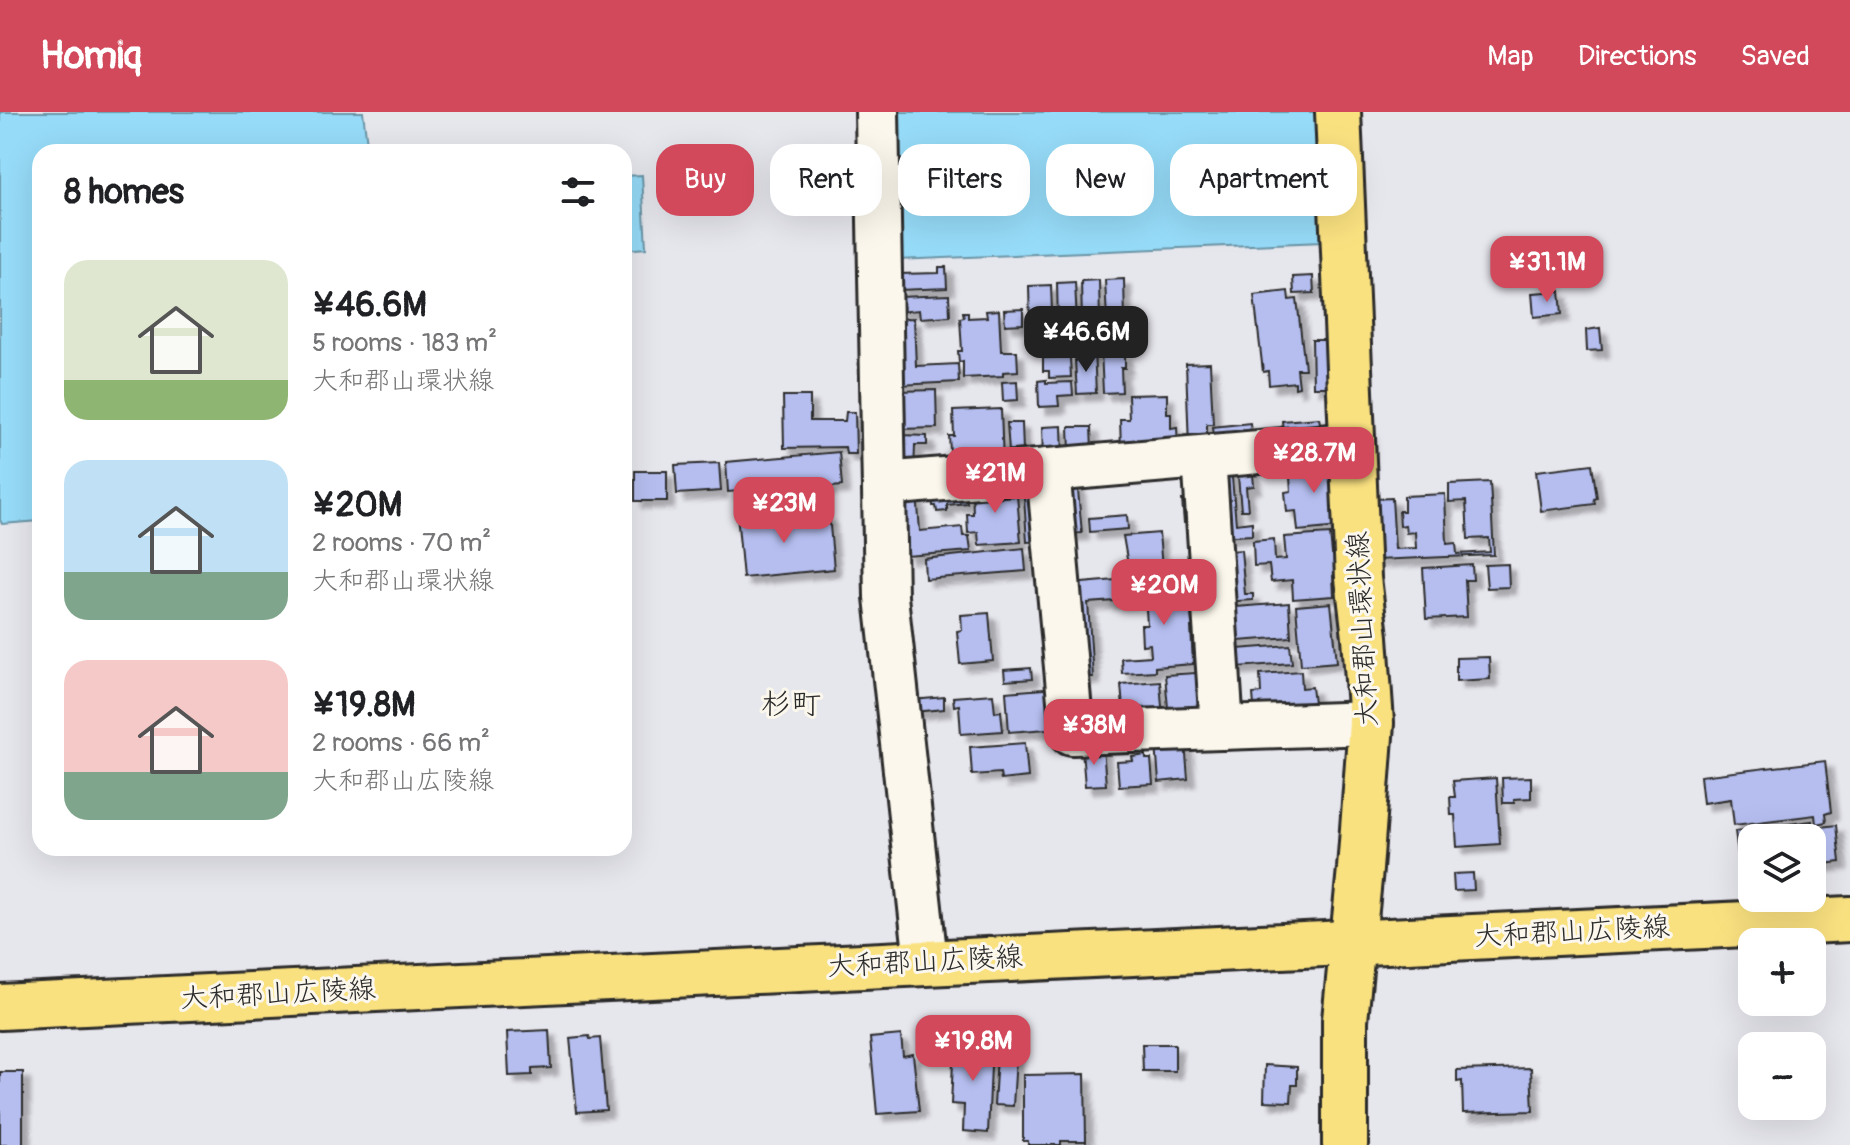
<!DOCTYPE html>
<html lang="en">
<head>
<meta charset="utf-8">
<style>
	:root { --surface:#fff; --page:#f6f6f6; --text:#202124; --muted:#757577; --accent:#d1495b }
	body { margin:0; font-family:Pangolin,"Klee One",sans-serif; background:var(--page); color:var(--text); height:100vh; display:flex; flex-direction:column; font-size:30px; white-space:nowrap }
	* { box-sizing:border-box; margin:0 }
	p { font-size:26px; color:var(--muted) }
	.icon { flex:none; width:44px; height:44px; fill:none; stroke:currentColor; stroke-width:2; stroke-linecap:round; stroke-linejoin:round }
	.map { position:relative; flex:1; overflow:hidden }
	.drawer { position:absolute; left:32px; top:32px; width:600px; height:712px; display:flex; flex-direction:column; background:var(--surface); border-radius:24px; box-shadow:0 8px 32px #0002 }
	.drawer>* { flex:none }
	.guide { position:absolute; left:656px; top:32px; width:760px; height:72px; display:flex; gap:16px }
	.fabs { position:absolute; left:1738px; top:712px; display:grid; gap:16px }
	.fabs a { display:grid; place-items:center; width:88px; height:88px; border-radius:16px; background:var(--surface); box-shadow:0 8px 32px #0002; font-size:40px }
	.price { position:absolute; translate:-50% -68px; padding:0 18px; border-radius:16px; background:var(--accent); color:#fff; font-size:26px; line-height:52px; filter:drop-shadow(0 2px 4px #0008) }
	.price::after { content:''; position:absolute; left:50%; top:48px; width:24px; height:18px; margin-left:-12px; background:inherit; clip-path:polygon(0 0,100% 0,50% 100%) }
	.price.on { background:#222; color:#fff }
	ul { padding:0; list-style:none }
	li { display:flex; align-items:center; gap:24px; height:200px; padding:0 32px }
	li span { display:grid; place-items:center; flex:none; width:224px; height:160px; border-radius:24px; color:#555 }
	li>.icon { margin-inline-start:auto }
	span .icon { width:96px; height:96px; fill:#fffc; stroke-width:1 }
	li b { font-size:34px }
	h2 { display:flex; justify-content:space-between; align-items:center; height:96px; padding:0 32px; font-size:34px }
	.pill { padding:0 28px; border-radius:24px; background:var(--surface); box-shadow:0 8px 32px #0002; font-size:28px; line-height:72px }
	.pill.on { background:var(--accent); color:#fff }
	header { display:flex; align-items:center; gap:48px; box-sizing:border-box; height:112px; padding:0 40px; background:var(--accent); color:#fff }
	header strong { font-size:38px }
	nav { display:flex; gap:44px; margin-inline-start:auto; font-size:28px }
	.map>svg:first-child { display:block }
</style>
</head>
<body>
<header>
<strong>Homiq</strong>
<nav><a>Map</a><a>Directions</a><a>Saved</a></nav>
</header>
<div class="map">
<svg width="1850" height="1033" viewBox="0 0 1850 1033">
	<defs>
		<filter id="shadow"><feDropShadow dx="7" dy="7" stdDeviation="2" flood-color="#0004"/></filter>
	</defs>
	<rect width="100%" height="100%" fill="#e6e6ed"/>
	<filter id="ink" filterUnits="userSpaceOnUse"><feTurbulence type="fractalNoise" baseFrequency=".0125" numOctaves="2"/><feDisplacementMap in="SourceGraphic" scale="16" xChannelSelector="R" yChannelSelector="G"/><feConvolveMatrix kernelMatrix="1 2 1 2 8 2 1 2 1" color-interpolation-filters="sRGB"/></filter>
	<g filter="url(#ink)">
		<g fill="#96dbf8" stroke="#6b95a6" stroke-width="2">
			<path d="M0 0H363L368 40H40V409L2 412 0 408Z"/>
			<path d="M894 0H1319L1323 130 897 148Z"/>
			<path d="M642 63 646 136 624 138V64Z"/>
		</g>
		<g fill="#b5beef" stroke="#2b2b2b" stroke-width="2" filter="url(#shadow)">
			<path d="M939 155H946L947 176 899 178 898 162 939 161Z"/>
			<path d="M1313 164 1314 181 1294 182 1293 165Z"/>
			<path d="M1124 167 1125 207 1107 208 1105 168Z"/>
			<path d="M1099 168 1100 209 1082 210 1081 169Z"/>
			<path d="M1075 170 1077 211 1058 212 1057 171Z"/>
			<path d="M1051 173 1052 200H1045V209H1041V214H1030L1029 174Z"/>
			<path d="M1288 179 1289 188 1297 187 1305 257H1297L1299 275 1295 276V270L1269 273 1268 259 1263 260 1254 183Z"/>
			<path d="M1560 179 1562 202 1534 205 1532 181Z"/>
			<path d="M949 183 950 204 920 206 919 198 898 200V185Z"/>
			<path d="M1023 197V212L1005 213 1004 198Z"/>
			<path d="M999 198 1001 239H1017L1018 259 1003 260V264L963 266V249L959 250 958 239H962L960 206 964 205 963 200H968V206L987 205 986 199Z"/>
			<path d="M914 206 916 254 958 252 959 270 898 273 897 207Z"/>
			<path d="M1600 216 1602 238 1587 239 1586 218Z"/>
			<path d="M1312 228H1330L1331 275H1313Z"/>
			<path d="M1116 237V242L1125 241V256H1121L1122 280 1103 281 1101 238Z"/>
			<path d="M1094 238 1096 281 1077 282 1075 248 1085 247V239Z"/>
			<path d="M1070 245 1071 265 1049 266V259H1043V246Z"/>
			<path d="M1210 251 1213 312H1207V334L1189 335 1186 252Z"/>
			<path d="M1046 268V271L1072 270 1073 283 1058 284 1059 294 1039 295 1038 269Z"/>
			<path d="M1017 269 1018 288 1003 289 1002 270Z"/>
			<path d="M936 278 937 316 899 317 898 279Z"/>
			<path d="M1167 282V301H1171V316L1177 315 1178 335 1121 337 1120 307H1129L1128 283Z"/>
			<path d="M783 284H810V309H845L846 300H855L856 342H846L845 335 784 336Z"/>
			<path d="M1001 297 1003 352 956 354V339H950L949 324H954L953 299Z"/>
			<path d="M1319 306 1320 311 1328 310 1329 326 1284 330 1282 309Z"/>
			<path d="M1007 311H1022L1023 339 1009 340Z"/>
			<path d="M1250 311 1252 330 1214 334 1212 315Z"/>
			<path d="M1062 314 1063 346 1043 347 1042 315Z"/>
			<path d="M1069 315H1091L1092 338 1070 340Z"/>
			<path d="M901 323 927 324V333H915L914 361 900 360Z"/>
			<path d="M839 340 842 374 763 381V377L728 380 726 350Z"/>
			<path d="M1337 348 1340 415 1298 419 1296 399 1287 400 1285 380 1291 379 1289 352Z"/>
			<path d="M719 351 721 379 677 382 675 353Z"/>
			<path d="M1252 351 1254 374 1246 375 1248 398H1241L1237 353Z"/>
			<path d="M1592 352 1597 386 1594 387 1595 392 1541 399 1536 359Z"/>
			<path d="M1231 354 1236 412 1252 410V423L1218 425 1212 356Z"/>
			<rect x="635" y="359" width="32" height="30"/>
			<path d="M1077 368 1082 421 1064 422 1059 370Z"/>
			<path d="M1038 369 1043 429 1027 430 1023 370Z"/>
			<path d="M1490 370 1494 443 1375 448 1372 387 1392 386 1395 437 1416 436 1415 420 1406 421 1405 413 1400 414 1399 399H1404V384L1445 382 1447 432 1456 431 1457 442 1490 440 1489 426 1468 427 1466 389 1449 390V372Z"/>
			<path d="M1016 372 1021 430 979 433 978 420 968 421 967 402H973L972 375Z"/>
			<path d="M965 377 967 391 947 393V399L937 400 936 394H933L931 379Z"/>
			<path d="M917 381 920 419 962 415 963 424H969L971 439 906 444 901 382Z"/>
			<path d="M1199 387 1201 410 1184 411 1182 388Z"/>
			<path d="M767 399 768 409 829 403 834 457 743 466 737 402Z"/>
			<path d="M1127 403 1128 417 1090 420 1089 406Z"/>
			<path d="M1159 421 1162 456 1129 459 1123 424Z"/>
			<path d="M1330 422 1332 442 1341 441 1343 463 1333 464 1334 484 1293 487 1292 468 1271 470 1269 453 1254 454 1253 429 1274 427 1275 448 1286 447 1284 425Z"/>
			<path d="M1024 436 1026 459 925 467 924 447Z"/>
			<path d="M1241 438 1245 482H1253V488L1222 490 1218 440Z"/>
			<path d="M1508 452 1509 475 1487 476 1485 453Z"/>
			<path d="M1472 453 1473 468H1465L1467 505 1426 507 1423 456Z"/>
			<path d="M1204 461 1206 477 1186 479 1185 462Z"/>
			<path d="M1179 463 1180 487 1190 486 1192 511H1199V515H1191L1193 552 1155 555V559L1122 561 1121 546 1151 544 1150 532 1142 533 1141 513H1147L1144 466Z"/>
			<path d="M1127 467 1129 488 1088 491 1093 565 1078 566 1071 472Z"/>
			<path d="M1289 491 1291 525 1225 530 1223 496Z"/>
			<path d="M1331 491 1337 550 1301 553 1296 494Z"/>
			<path d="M989 501 993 549 960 552 957 519 962 518 961 503Z"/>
			<path d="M1290 533 1292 551 1224 556 1223 538Z"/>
			<path d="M1489 545 1490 567 1456 569V546Z"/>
			<path d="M1031 556 1032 567 1005 569 1004 558Z"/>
			<path d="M1301 559 1302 576 1312 575 1315 600 1255 605 1253 582 1261 581 1260 562Z"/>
			<path d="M1211 560 1214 603 1169 607 1165 563Z"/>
			<path d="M1160 569 1163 607 1124 610 1121 572Z"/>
			<path d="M1056 576 1060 616 1009 620 1006 580Z"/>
			<path d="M993 582 995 600 1001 599 1003 619 961 622 959 593 954 594 953 585Z"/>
			<path d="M944 585V597L914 600 913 588Z"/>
			<path d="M1185 630 1188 667 1159 670 1156 632Z"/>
			<path d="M1025 631 1028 665 1001 668 1000 661 972 663 970 635Z"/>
			<path d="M1103 635 1106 673 1085 674 1082 637Z"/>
			<path d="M1146 643V647H1151L1153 672 1119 674 1117 650 1133 649 1132 645Z"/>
			<path d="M1825 649 1831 700 1825 702 1826 710 1816 712 1815 703 1734 713 1731 687 1703 691 1700 664Z"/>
			<path d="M1531 665V686L1514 687V691H1503L1502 666Z"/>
			<path d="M1496 666 1500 732 1457 735 1455 703H1451L1450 685H1455L1453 669Z"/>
			<path d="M1812 709V716L1836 713 1840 750 1815 753 1816 757H1812V726H1752V765L1741 766 1735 719Z"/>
			<path d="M1473 761 1474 778 1454 779 1453 762Z"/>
			<path d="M549 918 551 956 532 957V963L509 964 507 920Z"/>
			<path d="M901 923 903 944 913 942 919 999 877 1002 870 926Z"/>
			<path d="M589 924 590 927 600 926 606 998 577 1000 570 926Z"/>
			<path d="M998 927 1017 929 1013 994 994 993Z"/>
			<path d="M954 929 992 931 988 1021 963 1019 964 993 951 992Z"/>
			<path d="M1142 932H1175V959H1143Z"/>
			<path d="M1265 953 1297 955V973H1292L1291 990 1264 989Z"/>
			<path d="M1531 956 1533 999 1463 1001 1462 969 1457 970V958Z"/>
			<rect x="0" y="960" width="23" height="73"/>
			<path d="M1085 962 1086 1029H1061V1033H1028V1029H1023V963Z"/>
		</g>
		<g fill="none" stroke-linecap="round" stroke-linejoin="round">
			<defs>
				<g id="minor">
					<path d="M877 0 886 485 926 850"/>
					<path d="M1204 345 1222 616"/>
					<path d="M1048 358 1072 621 1371 611"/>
					<path d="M885 372 1353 332"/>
				</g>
				<g id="major">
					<path d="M1338 0 1358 466 1365 525 1371 611 1360 757 1345 908V1033"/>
					<path d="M0 895 1850 807"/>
				</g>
			</defs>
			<use href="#minor" stroke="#2b2b2b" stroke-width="48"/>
			<use href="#major" stroke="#2b2b2b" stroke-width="50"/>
			<use href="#minor" stroke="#fbf7ec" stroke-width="42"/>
			<use href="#major" stroke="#fae180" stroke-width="44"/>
		</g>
	</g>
	<g text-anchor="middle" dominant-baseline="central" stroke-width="6" stroke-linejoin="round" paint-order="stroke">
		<g font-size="28" fill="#2b2b2b" stroke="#fbf7ec">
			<text transform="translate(1363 517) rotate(-93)">大和郡山環状線</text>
			<text transform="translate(1572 820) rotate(-3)">大和郡山広陵線</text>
			<text transform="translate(925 850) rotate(-3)">大和郡山広陵線</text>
			<text transform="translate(278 882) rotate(-3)">大和郡山広陵線</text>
		</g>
		<g font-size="30" fill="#2b2b2b" stroke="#fbf7ec">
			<text x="791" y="592">杉町</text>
		</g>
	</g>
</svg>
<div class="fabs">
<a><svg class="icon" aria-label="layers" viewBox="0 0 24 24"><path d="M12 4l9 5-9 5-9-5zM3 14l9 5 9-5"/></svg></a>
<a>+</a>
<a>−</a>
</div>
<b class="price" style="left:1547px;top:192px">¥31.1M</b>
<b class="price on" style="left:1086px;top:262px">¥46.6M</b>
<b class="price" style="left:1314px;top:383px">¥28.7M</b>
<b class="price" style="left:995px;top:403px">¥21M</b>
<b class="price" style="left:784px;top:433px">¥23M</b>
<b class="price" style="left:1164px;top:515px">¥20M</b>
<b class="price" style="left:1094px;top:655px">¥38M</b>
<b class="price" style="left:973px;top:971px">¥19.8M</b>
<div class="guide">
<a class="pill on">Buy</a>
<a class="pill">Rent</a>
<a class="pill">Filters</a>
<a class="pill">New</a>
<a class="pill">Apartment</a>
</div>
<section class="drawer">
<h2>8 homes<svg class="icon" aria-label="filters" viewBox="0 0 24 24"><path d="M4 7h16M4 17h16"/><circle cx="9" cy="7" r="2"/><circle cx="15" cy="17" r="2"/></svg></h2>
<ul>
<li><span style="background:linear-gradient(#dfe7d0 75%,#8fb573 0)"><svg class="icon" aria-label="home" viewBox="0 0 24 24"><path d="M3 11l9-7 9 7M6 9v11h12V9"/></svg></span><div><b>¥46.6M</b><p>5 rooms · 183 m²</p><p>大和郡山環状線</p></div></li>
<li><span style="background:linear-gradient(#bfe0f5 70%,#7fa58c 0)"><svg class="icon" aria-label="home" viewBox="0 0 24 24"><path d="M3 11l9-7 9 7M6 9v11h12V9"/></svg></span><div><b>¥20M</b><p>2 rooms · 70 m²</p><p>大和郡山環状線</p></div></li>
<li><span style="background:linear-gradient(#f6c9c9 70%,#7fa58c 0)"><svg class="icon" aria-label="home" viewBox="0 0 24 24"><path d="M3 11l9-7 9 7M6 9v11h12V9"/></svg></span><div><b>¥19.8M</b><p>2 rooms · 66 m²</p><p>大和郡山広陵線</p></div></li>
</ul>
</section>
</div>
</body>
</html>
